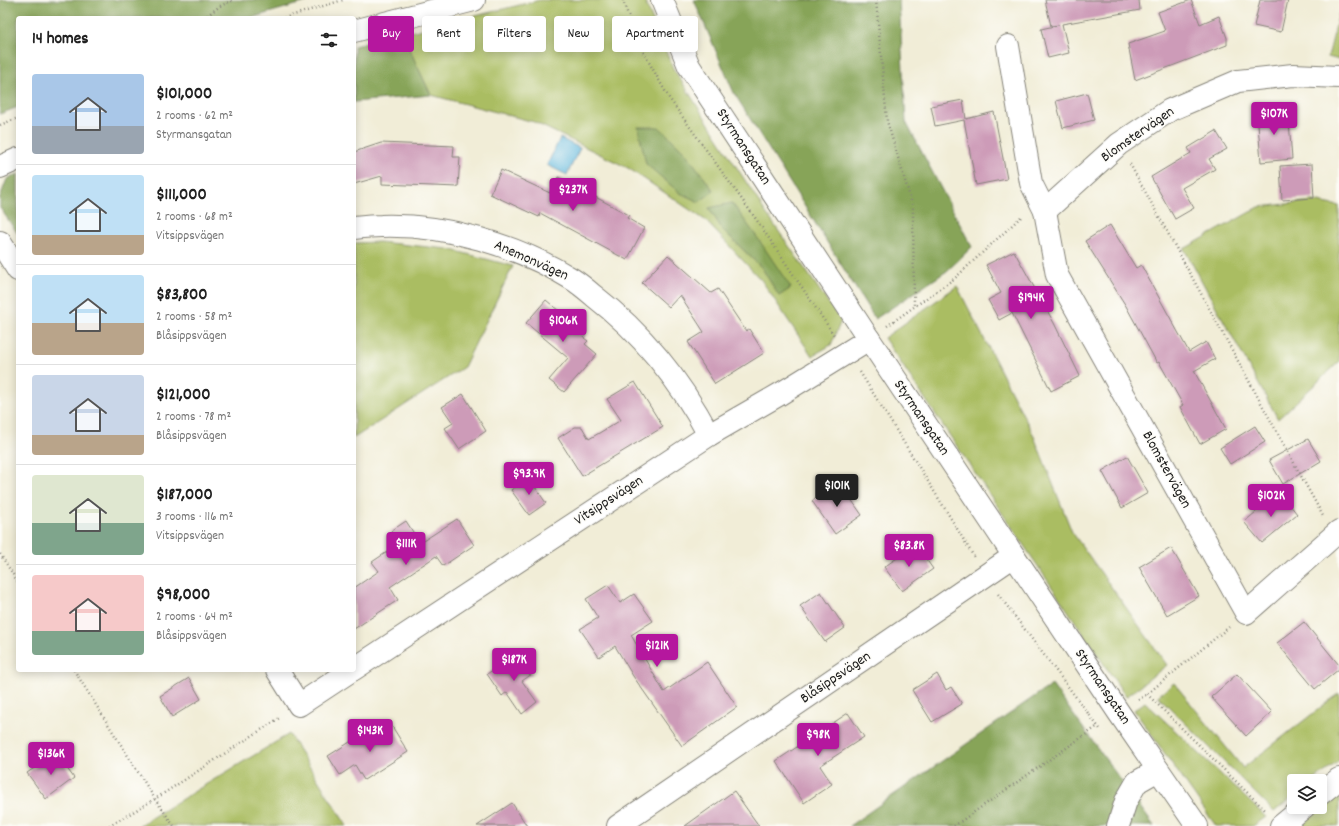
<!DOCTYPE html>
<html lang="en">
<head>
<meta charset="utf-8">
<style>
	:root { --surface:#fff; --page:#f2f2f2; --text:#222; --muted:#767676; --line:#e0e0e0; --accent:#b5179e }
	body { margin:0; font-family:Dekko,sans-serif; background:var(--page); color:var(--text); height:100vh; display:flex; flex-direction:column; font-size:15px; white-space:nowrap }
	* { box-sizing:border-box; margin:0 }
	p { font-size:13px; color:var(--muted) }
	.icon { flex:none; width:22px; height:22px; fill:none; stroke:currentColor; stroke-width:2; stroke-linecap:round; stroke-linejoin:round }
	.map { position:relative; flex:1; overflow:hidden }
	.side { position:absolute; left:16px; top:16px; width:340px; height:656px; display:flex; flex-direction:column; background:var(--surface); border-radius:4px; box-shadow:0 2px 10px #0003 }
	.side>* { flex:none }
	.banner { position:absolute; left:368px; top:16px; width:380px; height:36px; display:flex; gap:8px }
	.buttons { position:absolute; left:1287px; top:774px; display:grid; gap:8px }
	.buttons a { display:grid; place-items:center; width:40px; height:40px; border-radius:4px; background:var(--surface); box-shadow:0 2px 10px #0003; font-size:20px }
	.price { position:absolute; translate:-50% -34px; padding:0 9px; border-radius:4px; background:var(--accent); color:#fff; font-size:13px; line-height:26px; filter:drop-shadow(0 1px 2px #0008) }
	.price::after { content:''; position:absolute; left:50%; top:24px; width:12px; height:9px; margin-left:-6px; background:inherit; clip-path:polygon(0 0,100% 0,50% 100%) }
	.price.selected { background:#222; color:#fff }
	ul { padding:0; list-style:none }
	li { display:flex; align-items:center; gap:12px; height:100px; padding:0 16px }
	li+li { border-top:1px solid var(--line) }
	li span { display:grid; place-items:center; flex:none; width:112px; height:80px; border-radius:4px; color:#555 }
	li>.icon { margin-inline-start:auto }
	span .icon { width:48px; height:48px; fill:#fffc; stroke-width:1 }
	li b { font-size:17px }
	h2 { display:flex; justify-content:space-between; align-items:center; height:48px; padding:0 16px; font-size:17px }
	.chip { padding:0 14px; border-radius:4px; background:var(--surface); box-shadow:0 2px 10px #0003; font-size:14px; line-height:36px }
	.chip.selected { background:var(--accent); color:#fff }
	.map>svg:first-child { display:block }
</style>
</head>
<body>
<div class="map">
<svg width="1339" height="826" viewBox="0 0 1339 826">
	<rect width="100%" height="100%" fill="#fdfcf7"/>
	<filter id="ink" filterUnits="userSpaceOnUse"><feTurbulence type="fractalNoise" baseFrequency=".025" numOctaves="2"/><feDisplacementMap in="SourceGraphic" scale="8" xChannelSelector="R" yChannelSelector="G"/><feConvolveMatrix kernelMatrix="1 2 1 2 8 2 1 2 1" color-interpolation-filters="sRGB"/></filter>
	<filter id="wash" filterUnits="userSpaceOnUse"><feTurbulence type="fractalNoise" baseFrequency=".012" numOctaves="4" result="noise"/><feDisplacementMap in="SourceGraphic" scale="16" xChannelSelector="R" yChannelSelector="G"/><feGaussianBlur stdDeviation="0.9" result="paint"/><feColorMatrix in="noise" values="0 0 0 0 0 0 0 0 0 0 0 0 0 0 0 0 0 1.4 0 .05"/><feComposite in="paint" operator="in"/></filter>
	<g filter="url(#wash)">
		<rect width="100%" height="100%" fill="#f1edd7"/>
		<g fill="#aabd62" stroke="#636c3f" fill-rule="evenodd">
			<path d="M540 0H644L673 68 766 213 841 321 831 345 812 356 762 281 705 220 628 168 534 122 431 95 402 34ZM709 208 791 288 779 295 762 268 722 229Z"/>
			<path d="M1339 13V60L1328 57Z"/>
			<path d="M1313 201 1339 206V362L1278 419 1184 249 1259 207Z"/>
			<path d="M379 242 448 249 513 266 464 367 354 438V243Z"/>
			<path d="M957 286 1033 434 1072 532 1167 665 1126 697 884 338Z"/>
			<path d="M1174 683 1243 768 1339 693V761L1313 781H1294V796L1274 812 1158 696Z"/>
			<path d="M1145 702 1266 817 1253 826H1216L1134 710Z"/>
			<path d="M289 734 347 826H139L154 816Z"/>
			<path d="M1339 793V826H1298Z"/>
		</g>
		<g fill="#87a458" stroke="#52603a">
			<path d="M0 0H313L251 18H18V107L0 114Z"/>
			<path d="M694 0H899L906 122 972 247 947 271 875 319 734 93Z"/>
			<path d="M402 34 431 95 354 102V46Z"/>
			<path d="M638 127H659L685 152 714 191 699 202 680 193 646 164Z"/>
			<path d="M18 174V234L0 208V197L7 179Z"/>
			<path d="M732 203 759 240 791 288 779 296 762 268 722 229 709 208Z"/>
			<path d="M1052 685 1154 826H849L1038 694Z"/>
		</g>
		<path fill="#60b7dd" stroke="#3e6a7c" d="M560 138 580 148 567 175 547 165Z"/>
		<g id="blocks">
			<g fill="#cd9bb8">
				<path d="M1045 0H1139L1140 10 1062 24 1069 53 1048 58 1041 29 1059 25 1051 26Z"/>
				<path d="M1191 0 1200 24 1219 16 1227 38V45L1135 80 1128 44 1165 31 1158 12Z"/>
				<path d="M1260 0H1288L1281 32 1254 26Z"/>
				<path d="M1087 93 1094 120 1063 128 1056 101Z"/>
				<path d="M963 100 966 119 994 112 1007 179 976 185 964 120 935 126 931 106Z"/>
				<path d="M1288 109 1292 159 1261 162 1257 112Z"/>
				<path d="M1216 131 1227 149 1209 159 1215 169 1182 188 1194 208 1175 219 1151 177 1191 153 1188 148Z"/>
				<path d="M381 143 454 146 453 157H460L458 187 382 184V176L354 184V152Z"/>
				<path d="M1312 164 1314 198 1282 200 1280 166Z"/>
				<path d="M501 170 550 193 558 177 629 215 627 218 644 228 627 260 540 213 539 217 490 194Z"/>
				<path d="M1110 225 1136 268 1141 265 1189 352 1206 342 1215 359 1194 371 1226 429 1200 444 1180 407 1183 405 1159 362 1157 363 1126 306 1085 241Z"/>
				<path d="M1014 251 1054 323 1080 376 1051 391 1012 313 999 320 988 300 1001 293 986 265Z"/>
				<path d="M668 255 711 293 718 289 746 331 749 329 764 353 715 384 688 342 704 332 680 295 669 307 642 283Z"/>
				<path d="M546 300 586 334 584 338 588 341 585 344 597 354 564 392 549 380 568 358 526 323Z"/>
				<path d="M635 382 663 427 582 476 558 438 575 427H582L589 439 621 420 607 399Z"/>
				<path d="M463 394 486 431 459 449 445 428 453 423 442 407Z"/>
				<path d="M1255 426 1265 442 1230 464 1220 448Z"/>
				<path d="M1308 439 1321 461 1283 484 1269 460Z"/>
				<path d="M1127 456 1148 493 1122 508 1102 471Z"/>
				<path d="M529 478 546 503 529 515 511 490Z"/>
				<path d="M839 482 862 515 835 534 812 501Z"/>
				<path d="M1280 492 1297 514 1262 543 1244 522Z"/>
				<path d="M457 519 474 545 443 566 436 556 390 587 398 600 354 629V588L379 571 372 562 399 544 391 531 406 521 420 543Z"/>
				<path d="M916 545 933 569 902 591 884 567Z"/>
				<path d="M1171 548 1199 596 1167 615 1139 567Z"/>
				<path d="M608 585 620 603 634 594 653 621 631 635 664 692 707 662 737 707 682 746 633 676 615 646 599 657 580 629 598 618 586 599Z"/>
				<path d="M821 592 845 628 825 642 800 606Z"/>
				<path d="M1304 622 1339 665V669L1315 689 1277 643Z"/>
				<path d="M517 653 532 674 522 681 537 702 522 714 507 692 502 696 487 674Z"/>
				<path d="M937 674 946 690 951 687 962 704 932 722 912 690Z"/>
				<path d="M1237 674 1272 712 1246 736 1211 697Z"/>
				<path d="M189 678 201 699 172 717 160 696Z"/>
				<path d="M848 713 864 737 820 766 832 784 804 803 776 761Z"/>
				<path d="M390 723 408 752 364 780 355 765 340 775 328 756 361 735 363 740Z"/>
				<path d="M56 753 74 778 46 799 27 773Z"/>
				<path d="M734 791 759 826H685Z"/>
				<path d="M512 803 527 826H477Z"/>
			</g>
		</g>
	</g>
	<g filter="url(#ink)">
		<use href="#blocks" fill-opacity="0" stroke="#86847a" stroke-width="1"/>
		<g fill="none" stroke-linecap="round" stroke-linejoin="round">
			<defs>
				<g id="minor">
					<path d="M662 0 689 66 869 339 1119 713 1197 826"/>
					<path d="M354 31 474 0"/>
					<path d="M1008 46 1031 183 1045 211"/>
					<path d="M1339 77 1293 75 1238 81 1170 110 1119 144 1045 211 1057 275 1246 613 1339 531"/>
					<path d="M0 167 18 159"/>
					<path d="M354 228C363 227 372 226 381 226 446 224 517 245 572 279 580 284 587 290 594 296 642 333 681 382 709 435"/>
					<path d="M0 242 18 270"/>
					<path d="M354 669 709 435 780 394 869 339"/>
					<path d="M277 670 299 705 352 670"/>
					<path d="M1320 794 1339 779"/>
					<path d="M618 826 1014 556"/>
					<path d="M1118 826 1126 801 1137 782 1158 770"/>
					<path d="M1281 826 1304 807"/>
				</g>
			</defs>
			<use href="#minor" stroke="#86847a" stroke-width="24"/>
			<g stroke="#86847a" stroke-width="2.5" stroke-dasharray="1 3" stroke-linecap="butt">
				<path d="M623 0 636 39 669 98 756 219 834 335"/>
				<path d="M876 0 887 121 913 207 914 307"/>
				<path d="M204 18 220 6 234 0"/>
				<path d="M284 18 343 0"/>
				<path d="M0 125 18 118"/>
				<path d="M1130 164 1323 516"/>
				<path d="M887 326 955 278 1022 216"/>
				<path d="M860 372 947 512 974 557"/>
				<path d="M0 554 18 582"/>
				<path d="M998 594 1100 729"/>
				<path d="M74 670 155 799 174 826"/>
				<path d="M1147 694 1265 810"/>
				<path d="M1138 700 1147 694 1229 627"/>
				<path d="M109 826 155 799 281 717"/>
				<path d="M954 826 1098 726"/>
			</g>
			<use href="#minor" stroke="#fff" stroke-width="22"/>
		</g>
	</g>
	<g text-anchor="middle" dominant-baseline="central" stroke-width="3" stroke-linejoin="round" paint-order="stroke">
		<g font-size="15" fill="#1c1c1c" stroke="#fdfcf7">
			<text transform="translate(1138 135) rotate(-35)">Blomstervägen</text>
			<text transform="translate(743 147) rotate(57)">Styrmansgatan</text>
			<text transform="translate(531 261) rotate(24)">Anemonvägen</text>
			<text transform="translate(921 418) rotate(56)">Styrmansgatan</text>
			<text transform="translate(1166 470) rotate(61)">Blomstervägen</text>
			<text transform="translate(609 501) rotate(-33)">Vitsippsvägen</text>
			<text transform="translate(836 678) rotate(-34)">Blåsippsvägen</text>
			<text transform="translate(1102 687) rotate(56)">Styrmansgatan</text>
		</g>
	</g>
</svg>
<div class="buttons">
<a><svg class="icon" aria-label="layers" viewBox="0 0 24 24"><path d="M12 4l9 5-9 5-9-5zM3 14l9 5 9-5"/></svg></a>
</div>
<b class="price" style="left:1274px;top:136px">$107K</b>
<b class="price" style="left:573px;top:212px">$237K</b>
<b class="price" style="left:1031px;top:320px">$194K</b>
<b class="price" style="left:563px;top:343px">$106K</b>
<b class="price" style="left:529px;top:496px">$93.9K</b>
<b class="price selected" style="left:837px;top:508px">$101K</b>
<b class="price" style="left:1271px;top:518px">$102K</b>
<b class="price" style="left:406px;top:566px">$111K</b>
<b class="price" style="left:909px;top:568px">$83.8K</b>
<b class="price" style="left:657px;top:668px">$121K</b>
<b class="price" style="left:514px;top:682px">$187K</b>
<b class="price" style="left:370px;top:753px">$143K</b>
<b class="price" style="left:818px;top:757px">$98K</b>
<b class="price" style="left:51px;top:776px">$136K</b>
<div class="banner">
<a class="chip selected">Buy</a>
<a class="chip">Rent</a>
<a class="chip">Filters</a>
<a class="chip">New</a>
<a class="chip">Apartment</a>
</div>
<section class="side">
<h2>14 homes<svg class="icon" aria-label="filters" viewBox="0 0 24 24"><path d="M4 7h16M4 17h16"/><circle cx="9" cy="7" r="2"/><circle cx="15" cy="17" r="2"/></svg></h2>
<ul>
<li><span style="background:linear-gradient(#a9c7e8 65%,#9aa5b1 0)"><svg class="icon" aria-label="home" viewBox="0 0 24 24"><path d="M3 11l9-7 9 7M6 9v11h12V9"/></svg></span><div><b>$101,000</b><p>2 rooms · 62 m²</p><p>Styrmansgatan</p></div></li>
<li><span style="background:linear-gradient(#bfe0f5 75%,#b9a48a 0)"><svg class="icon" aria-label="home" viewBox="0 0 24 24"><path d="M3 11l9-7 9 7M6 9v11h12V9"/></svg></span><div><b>$111,000</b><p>2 rooms · 68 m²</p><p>Vitsippsvägen</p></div></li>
<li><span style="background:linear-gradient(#bfe0f5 60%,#b9a48a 0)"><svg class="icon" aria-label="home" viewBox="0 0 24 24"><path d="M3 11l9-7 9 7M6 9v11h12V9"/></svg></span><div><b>$83,800</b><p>2 rooms · 58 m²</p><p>Blåsippsvägen</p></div></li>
<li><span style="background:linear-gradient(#c9d6e8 75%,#b9a48a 0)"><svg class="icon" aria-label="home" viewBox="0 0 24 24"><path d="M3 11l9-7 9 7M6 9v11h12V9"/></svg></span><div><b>$121,000</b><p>2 rooms · 78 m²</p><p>Blåsippsvägen</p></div></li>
<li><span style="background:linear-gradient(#dfe7d0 60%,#7fa58c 0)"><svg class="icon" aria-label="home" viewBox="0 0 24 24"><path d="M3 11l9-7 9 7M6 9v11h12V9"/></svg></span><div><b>$187,000</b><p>3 rooms · 116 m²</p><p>Vitsippsvägen</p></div></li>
<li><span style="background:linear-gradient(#f6c9c9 70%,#7fa58c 0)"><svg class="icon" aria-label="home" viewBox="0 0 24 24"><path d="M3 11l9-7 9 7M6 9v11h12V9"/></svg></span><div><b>$98,000</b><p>2 rooms · 64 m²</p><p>Blåsippsvägen</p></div></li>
</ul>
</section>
</div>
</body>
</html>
